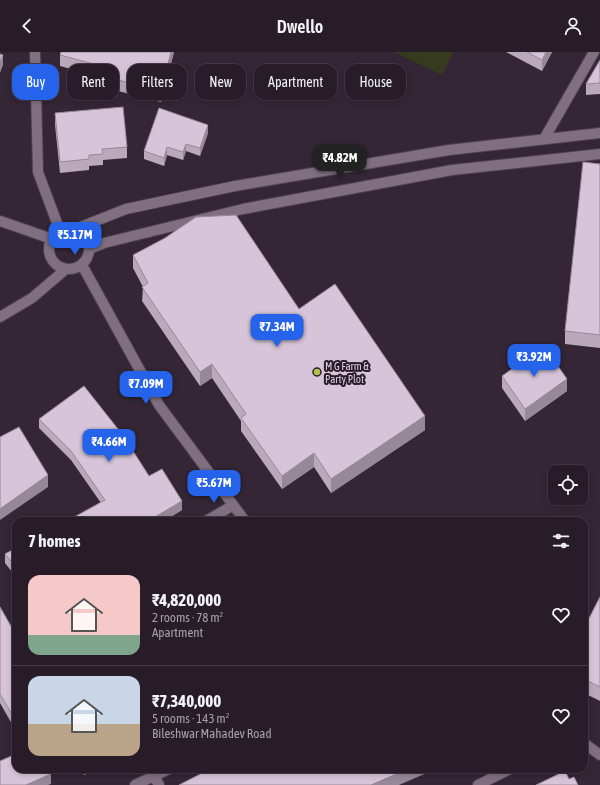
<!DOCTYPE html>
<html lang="en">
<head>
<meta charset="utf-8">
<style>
	:root { --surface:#271c28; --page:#2f2530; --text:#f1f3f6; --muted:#a4a1a8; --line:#433a45; --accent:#2563eb }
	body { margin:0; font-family:"Asap Condensed",sans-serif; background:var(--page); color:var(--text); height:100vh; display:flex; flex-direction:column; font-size:15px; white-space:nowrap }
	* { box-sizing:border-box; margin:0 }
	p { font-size:13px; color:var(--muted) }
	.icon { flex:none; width:22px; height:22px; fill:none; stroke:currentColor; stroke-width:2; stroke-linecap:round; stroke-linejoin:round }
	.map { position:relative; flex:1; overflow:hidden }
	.side { position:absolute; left:12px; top:465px; width:576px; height:256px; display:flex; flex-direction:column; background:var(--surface); border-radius:12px; box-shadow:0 2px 6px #0003,0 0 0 1px var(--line) }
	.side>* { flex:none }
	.top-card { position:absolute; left:12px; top:12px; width:576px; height:36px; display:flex; gap:8px }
	.controls { position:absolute; left:548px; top:413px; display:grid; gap:8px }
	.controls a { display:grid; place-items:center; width:40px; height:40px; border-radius:8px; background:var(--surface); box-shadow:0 2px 6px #0003,0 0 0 1px var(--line); font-size:20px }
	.price { position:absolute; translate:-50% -34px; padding:0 9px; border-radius:8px; background:var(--accent); color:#fff; font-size:13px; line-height:26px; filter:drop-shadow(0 1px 2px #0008) }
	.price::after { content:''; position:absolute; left:50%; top:24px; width:12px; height:9px; margin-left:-6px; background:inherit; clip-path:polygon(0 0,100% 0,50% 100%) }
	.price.selected { background:#222; color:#fff }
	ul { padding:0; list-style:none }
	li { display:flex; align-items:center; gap:12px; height:100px; padding:0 16px }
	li+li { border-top:1px solid var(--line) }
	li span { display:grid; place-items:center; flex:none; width:112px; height:80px; border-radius:12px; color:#555 }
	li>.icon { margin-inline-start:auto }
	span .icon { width:48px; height:48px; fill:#fffc; stroke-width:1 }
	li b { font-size:17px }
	h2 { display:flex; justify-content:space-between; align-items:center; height:48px; padding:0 16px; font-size:17px }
	.tag { padding:0 14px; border-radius:12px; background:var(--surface); box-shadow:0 2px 6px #0003,0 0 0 1px var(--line); font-size:14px; line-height:36px }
	.tag.selected { background:var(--accent); color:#fff }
	header { display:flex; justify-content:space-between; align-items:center; height:52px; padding:0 16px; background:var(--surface); font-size:18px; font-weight:600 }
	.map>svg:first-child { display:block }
</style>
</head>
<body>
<header><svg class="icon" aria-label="back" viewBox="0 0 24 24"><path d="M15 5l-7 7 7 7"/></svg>Dwello<svg class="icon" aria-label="person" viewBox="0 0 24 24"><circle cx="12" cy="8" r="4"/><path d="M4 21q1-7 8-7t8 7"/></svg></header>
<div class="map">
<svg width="600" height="733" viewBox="0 0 600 733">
	<rect width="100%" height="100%" fill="#342635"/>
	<path fill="#373b1d" d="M394 0H453L442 23Z"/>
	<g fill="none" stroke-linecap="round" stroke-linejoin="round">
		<defs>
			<g id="minor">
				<path d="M544 87 594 0"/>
				<path d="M0 169 52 187"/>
				<path d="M206 469 232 454"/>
				<path d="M154 724 159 733"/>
				<path d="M135 733 169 717"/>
			</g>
			<g id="tertiary">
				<path d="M35 0 38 120 60 179"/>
				<circle cx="69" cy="197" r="20"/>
				<path d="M73 178 126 157 235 134 449 98 600 81"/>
				<path d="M89 197 104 191 243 157 452 118 600 102"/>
				<path d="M82 213 159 353 245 469"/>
				<path d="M0 265 32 246 66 217"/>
				<path d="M584 691 600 703"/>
				<path d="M478 733 510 717"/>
			</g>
		</defs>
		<use href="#minor" stroke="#4e414f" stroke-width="12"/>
		<use href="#tertiary" stroke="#4e414f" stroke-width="12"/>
		<use href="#minor" stroke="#806f81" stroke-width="10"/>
		<use href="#tertiary" stroke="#806f81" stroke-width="10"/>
	</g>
	<g fill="#b9a9ba">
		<path d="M61 0H174L161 50 114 38V29L60 14V3Z"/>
		<path d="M506 0H552L542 19Z"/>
		<path d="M600 8V42L586 43V32Z"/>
		<path d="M55 61 127 95V106L103 108V113L89 114V118L60 121 55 73Z"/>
		<path d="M208 81 200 104 186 99 183 108 167 103 164 114 144 107V99Z"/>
		<path d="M600 112V296L565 292V279Z"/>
		<path d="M133 203 299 257 425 378 331 441 314 415 282 437 241 379V369L212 326 200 334 142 249 143 235 133 216Z"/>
		<path d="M502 324 567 339 525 369 502 336Z"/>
		<path d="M39 367 149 424 182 458 164 469H67L101 451 71 408 39 376Z"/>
		<path d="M16 496V525L5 511V502Z"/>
		<path d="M600 545V649L584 641V576Z"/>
		<path d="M0 555 16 583V679L0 651Z"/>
		<path d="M82 717H97L84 723Z"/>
	</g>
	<g fill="#968997">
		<path d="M171 0H174L161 50V39Z"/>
		<path d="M546 0H552L542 19V8Z"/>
		<path d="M3 3V13L0 21V11Z"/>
		<path d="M208 73V81L200 104V96Z"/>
		<path d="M186 92V99L183 108V100Z"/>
		<path d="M167 95V103L164 114V106Z"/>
		<path d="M212 312V326L200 334V320Z"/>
		<path d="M567 327V339L525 369V357Z"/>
		<path d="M425 364V378L331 441V427Z"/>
		<path d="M314 401V415L282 437V424Z"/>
		<path d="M48 423V435L0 468V457Z"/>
		<path d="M182 449V458L164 469H148Z"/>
		<path d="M46 717H54L46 721Z"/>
		<path d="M84 717H97L84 723Z"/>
		<path d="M408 717H436L399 733H371Z"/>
		<path d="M51 722V732L48 733H26Z"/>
	</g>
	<g fill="#d7c4d8" stroke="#968997">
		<path d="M61 0H171L161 39 114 27 116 18 60 3Z"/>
		<path d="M527 0H546L542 8Z"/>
		<path d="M0 2 3 3 0 11Z"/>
		<path d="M600 8V31L586 32Z"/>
		<path d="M123 55 127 95 102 97 103 102 89 103V107L60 110 55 61Z"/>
		<path d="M159 56 208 73 200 96 186 92 183 100 167 95 164 106 144 99Z"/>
		<path d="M583 110 600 112V283L565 279Z"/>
		<path d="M236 163 299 257 335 232 425 364 331 427 314 401 282 424 241 366 246 362 212 312 200 320 142 235 148 231 133 203 165 186 196 165Z"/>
		<path d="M544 294 567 327 525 357 502 324Z"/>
		<path d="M84 334 118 377H119L149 424 162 417 182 449 148 469H67L105 448 71 399 39 367Z"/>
		<path d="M19 375 48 423 0 457V385Z"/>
		<path d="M16 496V515L5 502Z"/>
		<path d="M600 545V635L584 627V576Z"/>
		<path d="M0 555 16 583V669L0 642Z"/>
		<path d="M16 702V717H48L51 722 26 733H0V709Z"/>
		<path d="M210 717H408L371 733H179Z"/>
		<path d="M565 719 569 727 574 725 578 733H536Z"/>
	</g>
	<circle fill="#b4c24a" stroke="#2a1c2b" stroke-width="1.5" cx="317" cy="320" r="4"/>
	<g text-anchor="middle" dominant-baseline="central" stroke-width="4" stroke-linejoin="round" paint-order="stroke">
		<g font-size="11" fill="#dcd2dc" stroke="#2a1c2b" text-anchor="start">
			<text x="325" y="314">M G Farm &amp;<tspan x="325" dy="13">Party Plot</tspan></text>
		</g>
	</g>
</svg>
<div class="controls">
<a><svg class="icon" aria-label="locate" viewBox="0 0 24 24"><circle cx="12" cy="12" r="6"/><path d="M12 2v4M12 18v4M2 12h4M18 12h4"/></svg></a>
</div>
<b class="price selected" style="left:340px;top:127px">₹4.82M</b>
<b class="price" style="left:75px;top:204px">₹5.17M</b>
<b class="price" style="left:277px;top:296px">₹7.34M</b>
<b class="price" style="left:534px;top:326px">₹3.92M</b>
<b class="price" style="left:146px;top:353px">₹7.09M</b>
<b class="price" style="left:109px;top:411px">₹4.66M</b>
<b class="price" style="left:214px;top:452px">₹5.67M</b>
<div class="top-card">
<a class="tag selected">Buy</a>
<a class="tag">Rent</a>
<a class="tag">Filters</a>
<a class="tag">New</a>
<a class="tag">Apartment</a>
<a class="tag">House</a>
</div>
<section class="side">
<h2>7 homes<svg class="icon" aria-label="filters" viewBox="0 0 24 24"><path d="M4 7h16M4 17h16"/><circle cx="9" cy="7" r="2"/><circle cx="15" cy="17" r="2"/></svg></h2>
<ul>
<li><span style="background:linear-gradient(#f6c9c9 75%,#7fa58c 0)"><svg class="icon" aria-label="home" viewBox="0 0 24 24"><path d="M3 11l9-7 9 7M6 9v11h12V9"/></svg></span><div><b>₹4,820,000</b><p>2 rooms · 78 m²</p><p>Apartment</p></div><svg class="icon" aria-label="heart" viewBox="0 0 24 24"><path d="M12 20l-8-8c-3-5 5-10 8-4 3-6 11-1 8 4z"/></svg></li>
<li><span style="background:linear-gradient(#c9d6e8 60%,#b9a48a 0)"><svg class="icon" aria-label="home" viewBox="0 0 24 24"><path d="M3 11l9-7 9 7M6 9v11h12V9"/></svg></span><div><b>₹7,340,000</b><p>5 rooms · 143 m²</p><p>Bileshwar Mahadev Road</p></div><svg class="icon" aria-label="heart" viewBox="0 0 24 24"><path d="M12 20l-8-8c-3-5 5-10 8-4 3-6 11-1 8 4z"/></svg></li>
</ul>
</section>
</div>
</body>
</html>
